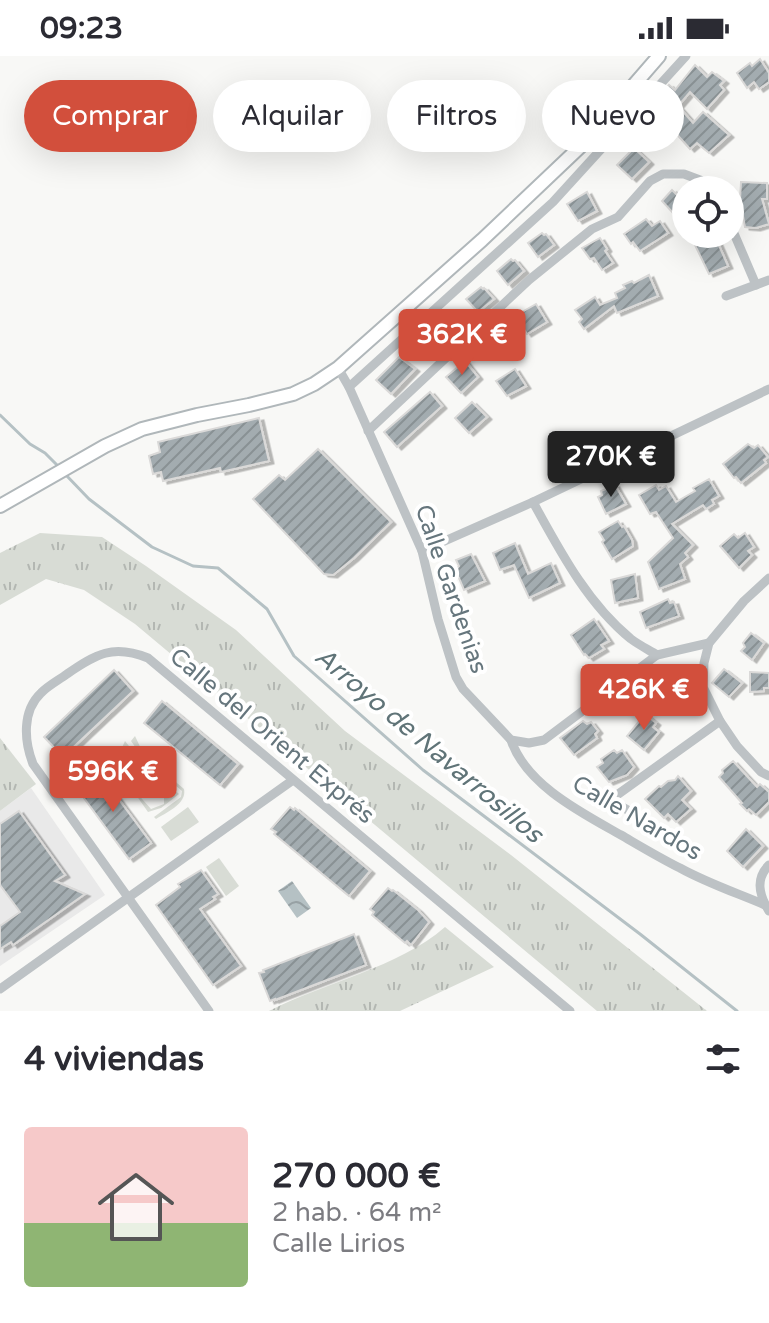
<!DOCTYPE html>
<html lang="es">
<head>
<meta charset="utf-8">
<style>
	:root { --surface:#fff; --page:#f7f7f7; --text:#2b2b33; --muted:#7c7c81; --line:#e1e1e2; --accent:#d24f3c }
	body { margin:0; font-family:"Varela Round",sans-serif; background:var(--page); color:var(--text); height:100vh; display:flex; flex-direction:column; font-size:30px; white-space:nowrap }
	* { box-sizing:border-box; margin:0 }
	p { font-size:26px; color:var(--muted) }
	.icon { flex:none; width:44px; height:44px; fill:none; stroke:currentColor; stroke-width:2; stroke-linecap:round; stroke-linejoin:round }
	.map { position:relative; height:955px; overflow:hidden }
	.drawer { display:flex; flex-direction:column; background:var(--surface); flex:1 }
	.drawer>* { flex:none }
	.banner { position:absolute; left:24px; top:24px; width:722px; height:72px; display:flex; gap:16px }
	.fabs { position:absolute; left:672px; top:120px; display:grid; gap:16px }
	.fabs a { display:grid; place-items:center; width:72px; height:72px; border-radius:50%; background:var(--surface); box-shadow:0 8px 32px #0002; font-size:40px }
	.price { position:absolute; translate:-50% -68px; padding:0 18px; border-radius:8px; background:var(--accent); color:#fff; font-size:26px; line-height:52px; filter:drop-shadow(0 2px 4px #0008) }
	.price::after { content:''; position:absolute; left:50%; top:48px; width:24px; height:18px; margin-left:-12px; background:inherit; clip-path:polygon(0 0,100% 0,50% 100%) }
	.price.active { background:#222; color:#fff }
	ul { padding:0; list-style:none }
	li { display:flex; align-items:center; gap:24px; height:200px; padding:0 24px }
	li+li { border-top:2px solid var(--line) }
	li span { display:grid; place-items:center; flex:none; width:224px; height:160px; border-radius:8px; color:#555 }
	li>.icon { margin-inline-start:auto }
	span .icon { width:96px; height:96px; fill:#fffc; stroke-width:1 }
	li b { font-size:34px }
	h2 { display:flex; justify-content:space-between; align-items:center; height:96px; padding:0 24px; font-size:34px }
	.pill { padding:0 28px; border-radius:36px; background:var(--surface); box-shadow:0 8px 32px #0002; font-size:28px; line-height:72px }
	.pill.active { background:var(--accent); color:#fff }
	.status { display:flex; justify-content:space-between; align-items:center; height:56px; padding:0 40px; background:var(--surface); direction:ltr }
	.status svg { height:22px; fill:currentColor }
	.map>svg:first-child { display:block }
</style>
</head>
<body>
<div class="status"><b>09:23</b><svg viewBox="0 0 49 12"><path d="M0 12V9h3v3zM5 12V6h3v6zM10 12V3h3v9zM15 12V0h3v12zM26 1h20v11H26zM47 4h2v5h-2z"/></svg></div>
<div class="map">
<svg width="769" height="955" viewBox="0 0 769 955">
	<defs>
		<pattern id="park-tufts" width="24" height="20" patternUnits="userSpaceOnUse" patternTransform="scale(2)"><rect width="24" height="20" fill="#d8dcd5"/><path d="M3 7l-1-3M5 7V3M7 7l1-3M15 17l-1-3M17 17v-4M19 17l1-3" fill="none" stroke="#b3b7b2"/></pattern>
		<pattern id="water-waves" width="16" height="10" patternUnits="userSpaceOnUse" patternTransform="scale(2)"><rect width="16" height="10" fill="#b5c1c4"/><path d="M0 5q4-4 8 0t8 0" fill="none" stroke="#97a1a4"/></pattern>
		<pattern id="building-hatch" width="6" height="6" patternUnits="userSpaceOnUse" patternTransform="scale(2)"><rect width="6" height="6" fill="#a3acb0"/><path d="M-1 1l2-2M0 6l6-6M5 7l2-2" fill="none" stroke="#899194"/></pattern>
		<filter id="shadow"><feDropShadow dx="4.5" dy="2.5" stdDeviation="0" flood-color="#0004"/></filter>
	</defs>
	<rect width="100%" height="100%" fill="#f8f8f6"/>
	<path fill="#e9e9e9" d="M31 732 105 839 0 910V755Z"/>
	<g fill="#d8dcd5" fill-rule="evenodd">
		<path d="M135 680 144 699 184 733C187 748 167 756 156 763L154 761 181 741 182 735 143 702 131 685Z"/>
		<path d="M125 685 140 704 179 738 161 752 148 756 117 712V703ZM131 706 147 711 162 727 164 730V748L151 753 134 734 122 713 125 708Z"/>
		<path d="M188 751 199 766 171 785 161 771Z"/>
		<path d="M219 802 239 830 226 840 206 811Z"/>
	</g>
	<g fill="url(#park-tufts)">
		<path d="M40 477 102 481 146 510 236 574 345 675 511 799 707 955H597L135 568 84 534 46 523 0 549V497Z"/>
		<path d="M0 682 36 728 0 755Z"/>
		<path d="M445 871 494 911 400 955H269C325 926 398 912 445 871Z"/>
	</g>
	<path fill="url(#water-waves)" d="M292 825 311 852 297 862 278 835Z"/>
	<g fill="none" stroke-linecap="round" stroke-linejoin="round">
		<g stroke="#b5c1c4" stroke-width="3">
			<path d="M0 359 30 388 45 397 60 412"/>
			<path d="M65 418 89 443 152 491 193 510 218 512 267 553 294 600 423 714 640 878 737 955"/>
		</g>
	</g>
	<g fill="url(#building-hatch)" stroke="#dad9d8" stroke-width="2" filter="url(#shadow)">
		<path d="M760 3 769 17V26L759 33 754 26 747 32 737 17 750 7 752 10Z"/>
		<path d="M695 9 707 21 712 16 724 25 720 29 724 34 707 53 690 36 678 50 693 67 703 56 729 79 709 97 697 87 690 93 664 64 667 61 653 49 669 29 675 34Z"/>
		<path d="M634 92 649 106 632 123 617 109Z"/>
		<path d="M741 126 767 127V143H762L769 168 756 172 745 171 740 144Z"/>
		<path d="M686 133V171L662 145 672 134 679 141Z"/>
		<path d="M587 136 597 155 578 165 567 148Z"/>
		<path d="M646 163 652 170 660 165 668 177 640 195 633 186 631 188 624 178Z"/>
		<path d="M542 177 544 179 546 178 554 189 538 201 528 187Z"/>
		<path d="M712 178H714L728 210 709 218 694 187Z"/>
		<path d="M600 182 607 193 605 195 613 207 602 214 594 202 590 203 582 192Z"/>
		<path d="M511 203 513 205 515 204 524 215 508 229 497 215Z"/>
		<path d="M649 219 658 240 617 257 614 250 584 273 579 266 582 263 575 254 595 241 600 249 617 242 615 237 625 232 623 229 632 225 634 227Z"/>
		<path d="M481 231 483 233 484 232 494 243 478 256 466 243Z"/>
		<path d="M536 248 547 266 527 278 515 260Z"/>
		<path d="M447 261 449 263 451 262 460 272 445 287 433 274Z"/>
		<path d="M399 301 415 313 391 338 376 324Z"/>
		<path d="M465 305 478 321 461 337 446 321Z"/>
		<path d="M515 313 526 330 507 340 496 325Z"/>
		<path d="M430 336 442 350 397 391 384 376Z"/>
		<path d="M472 346 487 361 469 377 455 362Z"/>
		<path d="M259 362 269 405 221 416 220 412 163 425 161 416 153 418 149 400 160 396 158 386Z"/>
		<path d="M748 388 754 392 758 389 768 401 764 404 766 407 741 427 736 421 734 422 723 408Z"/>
		<path d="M318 393 391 466 354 502 333 519 324 518 253 443 279 419 285 424Z"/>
		<path d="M709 423 719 440 712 444 714 448 706 453 703 449 672 468 693 489 685 497 688 501 680 508 685 523 659 533 648 506 673 482 656 456 650 458 639 439 656 429 659 434 666 430 676 446 695 435 693 432Z"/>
		<path d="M615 429 626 448 606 458 598 441 602 439 601 435Z"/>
		<path d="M618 465 622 471 624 470 632 484 633 490 612 503 602 486 604 484 599 476Z"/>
		<path d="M745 477 754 491 748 495 752 499 739 512 720 490 734 478 738 482Z"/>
		<path d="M515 487 528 518 551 507 560 527 529 542 514 509 500 514 493 497Z"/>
		<path d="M471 498 485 525 464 534 459 522 454 516 459 510 456 504Z"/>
		<path d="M635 518 638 542 615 547 611 524Z"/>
		<path d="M668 543 670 547 674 546 679 560 646 572 640 556Z"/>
		<path d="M594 563 609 585 601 589 604 593 589 602 585 598 584 599 571 579Z"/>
		<path d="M751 577 764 587 752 604 741 595 745 591 743 587Z"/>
		<path d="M724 613 742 627 729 641 712 627Z"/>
		<path d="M114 614 133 635 63 701 44 681Z"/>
		<path d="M681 615 692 635 687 638 688 640 675 647 673 643 665 647 656 629Z"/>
		<path d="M750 616 769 617V632H764V635L750 636Z"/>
		<path d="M162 645 238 708 220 729 144 667Z"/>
		<path d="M645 658 656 667 653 671 659 676 644 694 627 680Z"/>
		<path d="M583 665 587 668 591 666 598 675 595 678 597 682 574 699 560 682Z"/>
		<path d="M614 694 617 697 622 694 634 711 627 719 609 726 597 711 603 707 601 703Z"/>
		<path d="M733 705 757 731 760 728 769 736V746L756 759 749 753 747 755 740 748 742 747 719 721 723 717 722 714Z"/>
		<path d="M97 714 151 787 129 803 75 730Z"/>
		<path d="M678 720 691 735 682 744 691 753 676 766 668 758 664 762 645 743 659 730 661 731 668 725 675 724Z"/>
		<path d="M290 751 294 754 295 752 370 815 349 840 274 778 276 776 271 773Z"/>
		<path d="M19 755 65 819 55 825 85 838 13 889 11 886 0 893V870L20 856 0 829V768Z"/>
		<path d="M746 773 763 790 743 811 727 795Z"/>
		<path d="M201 814 218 838 213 841 215 843 200 853 241 910 213 929 156 849 180 831 178 828Z"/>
		<path d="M388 832 392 835 393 834 418 854 429 866 411 889 407 885 405 887 372 859 374 856 370 853Z"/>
		<path d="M354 878 366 909 275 944V943L270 945 259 917 264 916 263 914Z"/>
	</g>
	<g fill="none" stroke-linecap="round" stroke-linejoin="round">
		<defs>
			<path id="secondary" d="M0 450 105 390 142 373 197 359 249 349 293 338 314 328 338 312 482 184 581 90 659 0"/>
		</defs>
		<use href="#secondary" stroke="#b0b7ba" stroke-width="16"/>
		<g stroke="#bdc2c5" stroke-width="9">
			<path d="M730 168 756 229"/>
			<path d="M726 240 769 224"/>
			<path d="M338 312 349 331 422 495 438 563 456 621 463 633 511 684 529 687 544 684 657 599"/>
			<path d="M349 331 553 146 686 0"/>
			<path d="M368 375 529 224 592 173 618 161 650 125 663 118H684L700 124 713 134"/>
			<path d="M533 446C560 495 587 547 631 583 639 589 649 594 657 599L709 587"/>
			<path d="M422 495 533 446 769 333"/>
			<path d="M769 522 744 545 709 587 704 607 703 631 720 665 737 690 761 716 769 720"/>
			<path d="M511 684C526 729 582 757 621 779 640 790 660 802 680 812 707 827 737 837 765 849"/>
			<path d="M661 773 610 744 720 665"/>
			<path d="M769 809C755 823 759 839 769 855"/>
			<path d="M0 933 293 724"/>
			<path d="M209 955 33 708C24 685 22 655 41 637 49 629 59 624 67 618 96 598 113 588 148 602L570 955"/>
		</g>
		<use href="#secondary" stroke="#fff" stroke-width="12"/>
	</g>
	<g text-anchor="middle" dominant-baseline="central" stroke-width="8" stroke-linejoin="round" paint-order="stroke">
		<g font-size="24" fill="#66767d" stroke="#fff">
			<text transform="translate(451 533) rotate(71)">Calle Gardenias</text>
			<text transform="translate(272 680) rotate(40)">Calle del Orient Exprés</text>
			<text transform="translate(637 762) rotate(30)">Calle Nardos</text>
		</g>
		<g font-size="26" font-style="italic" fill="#607478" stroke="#fff">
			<text transform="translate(429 689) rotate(40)">Arroyo de Navarrosillos</text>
		</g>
	</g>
</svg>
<div class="fabs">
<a><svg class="icon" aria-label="locate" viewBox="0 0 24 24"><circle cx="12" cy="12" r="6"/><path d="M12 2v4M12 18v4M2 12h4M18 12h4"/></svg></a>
</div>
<b class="price" style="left:462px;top:321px">362K €</b>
<b class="price active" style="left:611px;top:443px">270K €</b>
<b class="price" style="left:644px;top:676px">426K €</b>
<b class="price" style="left:113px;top:758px">596K €</b>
<div class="banner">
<a class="pill active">Comprar</a>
<a class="pill">Alquilar</a>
<a class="pill">Filtros</a>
<a class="pill">Nuevo</a>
</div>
</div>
<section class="drawer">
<h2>4 viviendas<svg class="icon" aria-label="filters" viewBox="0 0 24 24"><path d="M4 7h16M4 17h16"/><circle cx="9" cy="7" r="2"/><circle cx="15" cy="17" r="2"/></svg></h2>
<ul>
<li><span style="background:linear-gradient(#f6c9c9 60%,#8fb573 0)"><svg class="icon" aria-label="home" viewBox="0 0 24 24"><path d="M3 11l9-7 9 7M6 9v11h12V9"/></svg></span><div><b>270 000 €</b><p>2 hab. · 64 m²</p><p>Calle Lirios</p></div></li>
</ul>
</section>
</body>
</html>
